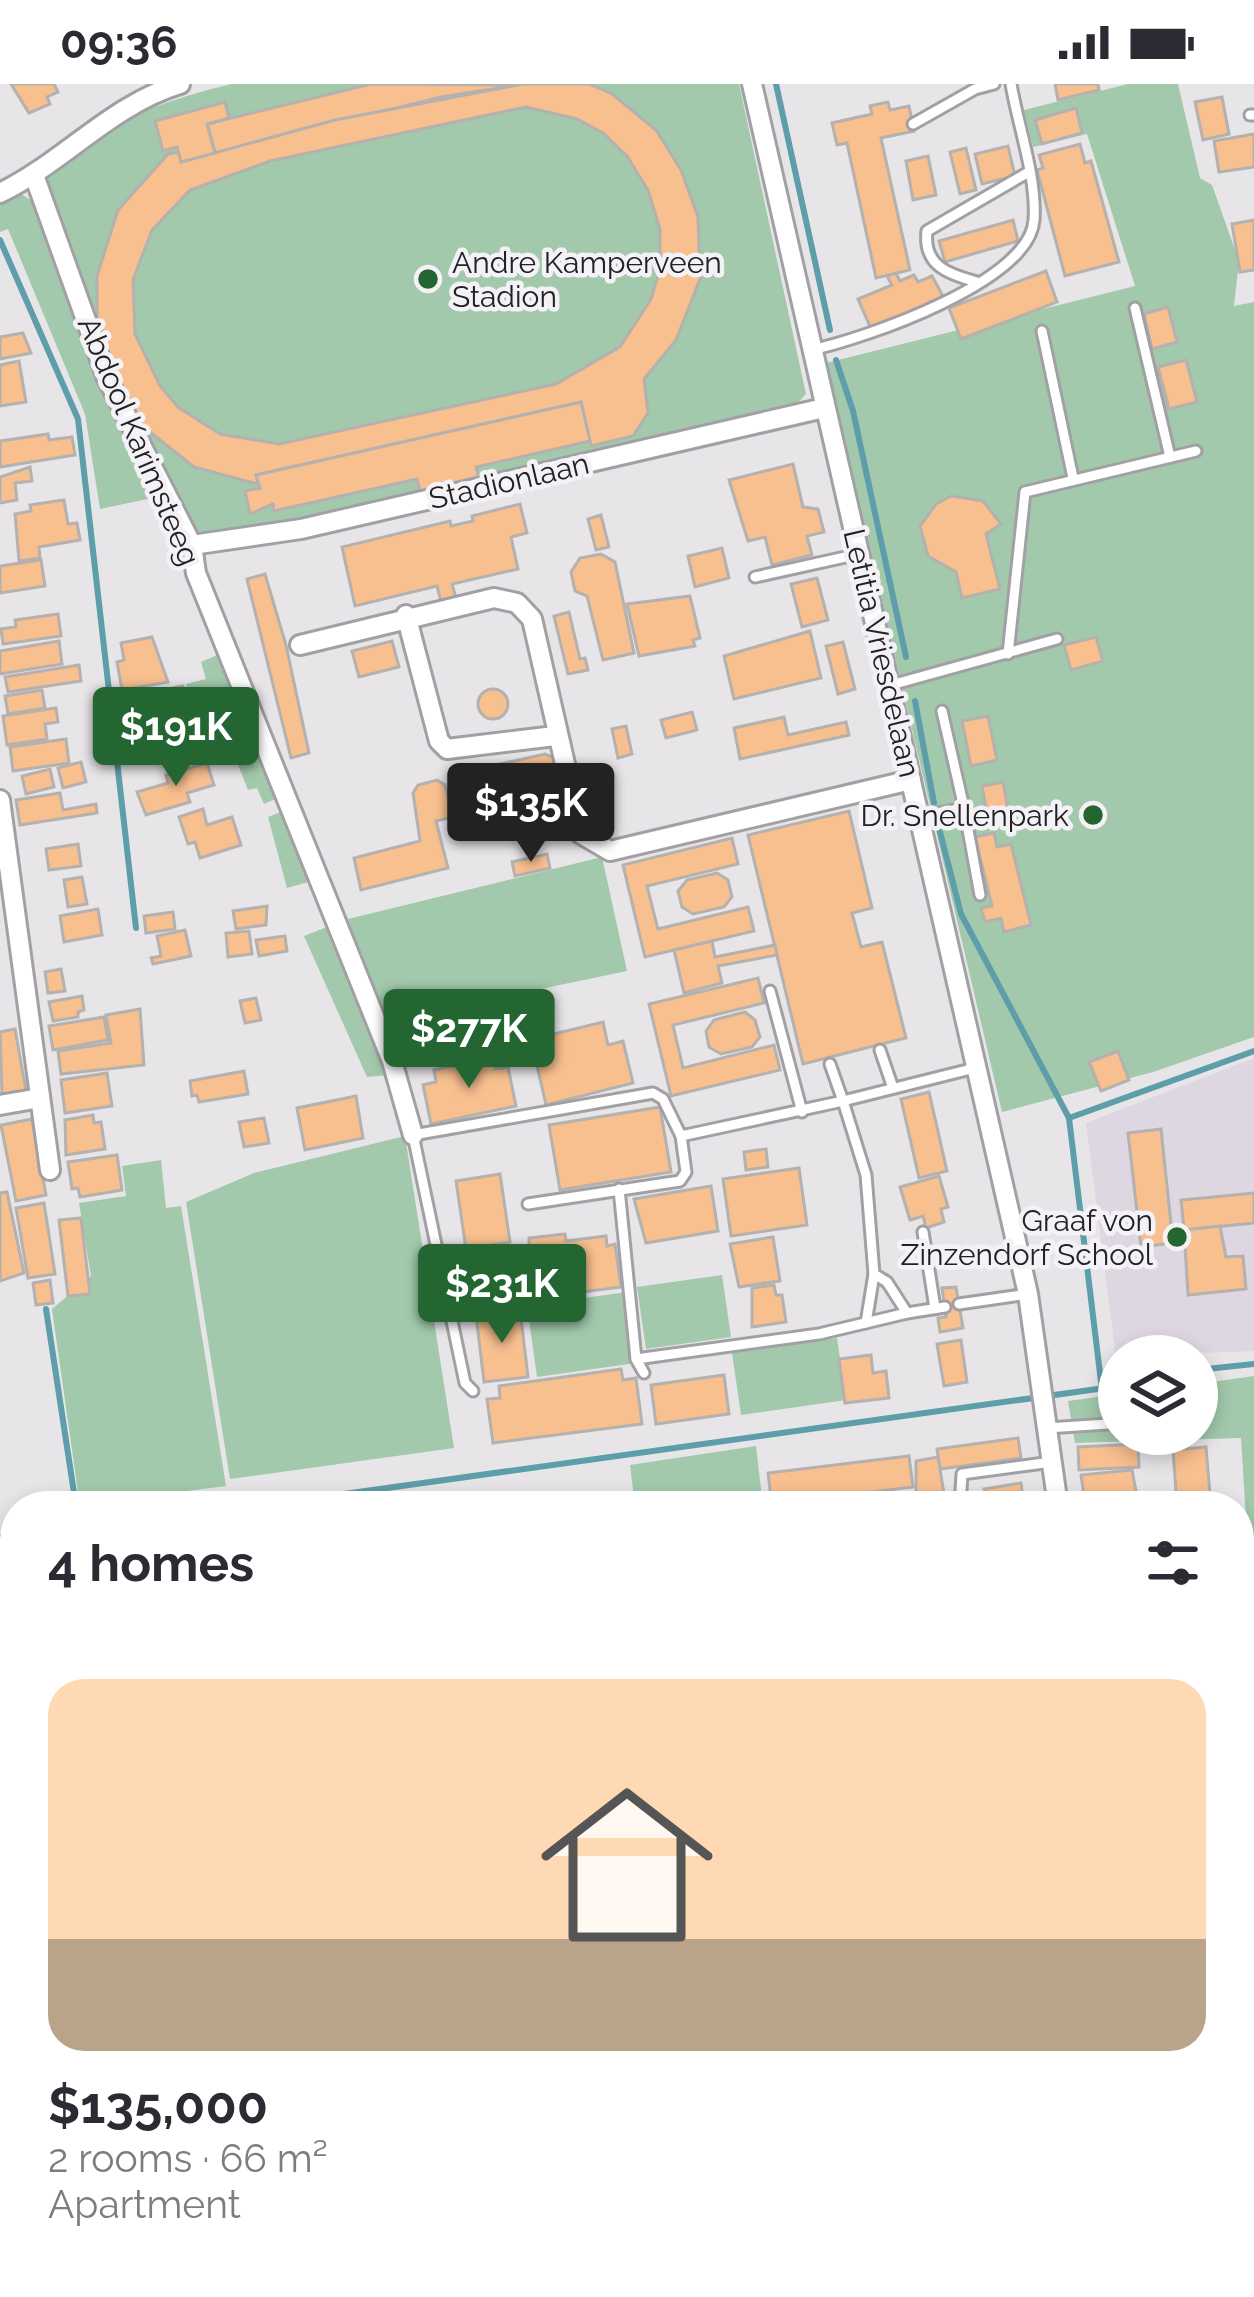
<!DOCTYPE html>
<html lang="en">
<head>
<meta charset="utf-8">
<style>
	:root { --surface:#fff; --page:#f7f7f7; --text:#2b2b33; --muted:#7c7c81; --accent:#236631 }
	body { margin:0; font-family:Raleway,sans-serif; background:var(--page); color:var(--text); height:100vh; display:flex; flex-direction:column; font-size:45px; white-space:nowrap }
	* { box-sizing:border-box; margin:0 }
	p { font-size:39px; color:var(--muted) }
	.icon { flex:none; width:66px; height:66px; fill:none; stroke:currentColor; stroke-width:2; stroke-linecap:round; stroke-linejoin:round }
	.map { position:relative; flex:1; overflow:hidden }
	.side { position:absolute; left:0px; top:1407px; width:1254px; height:807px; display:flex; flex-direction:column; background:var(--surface); border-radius:48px 48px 0 0; box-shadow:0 6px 18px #0003 }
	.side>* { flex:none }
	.buttons { position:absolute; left:1098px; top:1251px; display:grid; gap:24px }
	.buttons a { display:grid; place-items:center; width:120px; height:120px; border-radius:50%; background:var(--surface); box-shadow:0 6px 18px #0003; font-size:60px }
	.price { position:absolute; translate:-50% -102px; padding:0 27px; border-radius:12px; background:var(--accent); color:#fff; font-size:39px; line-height:78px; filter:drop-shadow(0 3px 6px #0008) }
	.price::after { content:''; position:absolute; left:50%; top:72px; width:36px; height:27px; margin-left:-18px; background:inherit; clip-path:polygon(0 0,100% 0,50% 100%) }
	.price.selected { background:#222; color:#fff }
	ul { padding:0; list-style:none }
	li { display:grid; align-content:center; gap:24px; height:636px; padding:0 48px }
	li span { display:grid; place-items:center; height:372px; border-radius:36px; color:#555 }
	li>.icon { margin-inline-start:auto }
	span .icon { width:216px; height:216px; fill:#fffc; stroke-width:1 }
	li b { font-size:51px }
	h2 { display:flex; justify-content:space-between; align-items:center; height:144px; padding:0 48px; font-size:51px }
	.status { display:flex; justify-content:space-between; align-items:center; height:84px; padding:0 60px; background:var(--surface); direction:ltr }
	.status svg { height:33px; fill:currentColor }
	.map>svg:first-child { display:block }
</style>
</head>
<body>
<div class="status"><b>09:36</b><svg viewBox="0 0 49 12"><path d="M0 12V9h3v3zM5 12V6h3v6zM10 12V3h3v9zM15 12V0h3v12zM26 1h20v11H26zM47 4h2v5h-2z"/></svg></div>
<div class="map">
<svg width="1254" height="2213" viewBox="0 0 1254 2213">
	<rect width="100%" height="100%" fill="#e7e5e8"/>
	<path fill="#ded7e2" d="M1254 974V1267L1119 1272 1117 1281 1086 1039Z"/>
	<g fill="#a2c9ab">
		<path d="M232 0H739L806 310 792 325 312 439 191 453 107 292 43 98C72 46 178 12 232 0Z"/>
		<path d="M1128 0H1178L1200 94 1212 101 1239 177 1234 222 1254 218V953L1153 988 1002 1028 826 279 1135 202 1087 50 1033 63 1024 26Z"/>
		<path d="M21 110 39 121 162 412 100 425 85 330 8 145 0 148V120Z"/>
		<path d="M222 569 240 620 229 635 195 644 186 600 206 595 201 578Z"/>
		<path d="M246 633 282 712 264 720 257 704 248 706 224 645Z"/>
		<path d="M288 725 312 797 287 804 268 733Z"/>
		<path d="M602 773 627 887 386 937 348 835Z"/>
		<path d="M332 841 388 991 367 993 304 852Z"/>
		<path d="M405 1052 454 1364 230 1395 186 1118 254 1089Z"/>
		<path d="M161 1076 166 1124 181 1122 226 1402 186 1407 187 1422H80L52 1225 91 1192 79 1119 126 1112 122 1082Z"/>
		<path d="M722 1191 731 1253 646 1265 637 1203Z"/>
		<path d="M627 1208 636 1279 537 1293 527 1222Z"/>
		<path d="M837 1254 846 1316 741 1331 732 1269Z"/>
		<path d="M1254 1292V1517H1251L1241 1354 1075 1359 1068 1317 1119 1310V1350H1197V1300Z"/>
		<path d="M756 1362 763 1422H635L630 1381Z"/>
		<path d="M1239 1700H1254V2014L1239 2013Z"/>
	</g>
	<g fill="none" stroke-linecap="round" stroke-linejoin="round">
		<g stroke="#5e9daa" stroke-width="6">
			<path d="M776 0 830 246"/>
			<path d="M0 156 78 335 136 844"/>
			<path d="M836 276 853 327 906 573"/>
			<path d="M915 617 934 719"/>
			<path d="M940 748 961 830 1069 1034 1102 1306"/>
			<path d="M1069 1034 1254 967"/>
			<path d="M46 1225 76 1422"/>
			<path d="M1197 1286 1254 1280"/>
			<path d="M258 1422 1119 1302"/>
			<path d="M0 1453 15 1452"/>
			<path d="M0 2163H15"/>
			<path d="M947 2199 1142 2213"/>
		</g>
	</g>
	<g fill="#f8bf8f" stroke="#b4b1ae" stroke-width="3" fill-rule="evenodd">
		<path d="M11 0H54L58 8 47 13 50 20 29 29Z"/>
		<path d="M371 0 518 1 441 13 215 69 207 40Z"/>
		<path d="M523 0H589L611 9 656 46 681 86 698 133 700 195 676 256 644 295 648 329 633 352 591 362 581 318 256 391 258 400 194 383 136 337 97 249V192L118 126 168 70 179 68 181 78 335 36ZM526 23 577 35 603 49 627 72 648 106 660 145V185L651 215 620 263 556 300 279 360 220 350 178 323 160 302 135 250 133 196 152 146 190 106 270 77Z"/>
		<path d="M1055 0H1098L1099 6 1058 16Z"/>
		<path d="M1222 13 1229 50 1203 56 1195 18Z"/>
		<path d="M225 18 229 34 207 40 215 69 181 78 177 63 163 67 155 37Z"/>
		<path d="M888 18 890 26 909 22 914 47 881 54 910 186 876 194 847 59 837 61 832 39 872 30 870 22Z"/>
		<path d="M1076 24 1082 49 1042 60 1035 36Z"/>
		<path d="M1254 50V83L1219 88 1214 57Z"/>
		<path d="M1080 60 1085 79 1091 77 1119 178 1065 192 1037 86 1043 84 1039 71Z"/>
		<path d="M1008 62 1015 92 982 100 975 70Z"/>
		<path d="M966 64 976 106 960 110 950 68Z"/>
		<path d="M928 72 936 111 913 116 906 77Z"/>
		<path d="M1013 136 1018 157 945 178 939 157Z"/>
		<path d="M1254 136V186L1240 188 1232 140Z"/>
		<path d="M1046 187 1057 218 961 255 949 224Z"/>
		<path d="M896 189 900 197 914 191 918 198 932 192 944 214 872 247 858 215 892 201 887 192Z"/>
		<path d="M1168 223 1177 258 1152 265 1144 230Z"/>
		<path d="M23 249 31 269 0 275V253Z"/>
		<path d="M1186 276 1197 318 1169 325 1158 283Z"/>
		<path d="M19 277 26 318 0 322V281Z"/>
		<path d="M581 318 590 357 476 383 480 399 421 412 417 395 274 427 273 420 250 430 245 407 260 404 256 391Z"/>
		<path d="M48 350 49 356 72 353 75 371 0 383V357Z"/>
		<path d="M793 380 803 423 818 425 824 448 807 452 812 471 772 481 765 453 748 457 729 396Z"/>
		<path d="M30 383 32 397 15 399 17 416 0 419V393Z"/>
		<path d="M951 412 983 417 1001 440 986 450 1000 505 962 514 956 488 928 472 920 442 936 420Z"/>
		<path d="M64 416 68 440 77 439 80 456 39 463 40 474 19 477 15 430 31 427 30 421Z"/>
		<path d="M520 420 527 449 511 453 518 485 452 500 456 514 441 518 437 502 355 522 342 463 450 437 451 442 473 437 472 432Z"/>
		<path d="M601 431 609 463 596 466 588 435Z"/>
		<path d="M722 464 729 494 695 503 688 472Z"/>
		<path d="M601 470 615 478 634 569 603 576 587 512 575 507 571 488 580 474Z"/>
		<path d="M41 476 45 502 0 509V482Z"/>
		<path d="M265 490 286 561 309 669 291 674 247 495Z"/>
		<path d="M817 494 828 536 802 543 791 500Z"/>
		<path d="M690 512 700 554 693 556 695 562 639 572 627 520Z"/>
		<path d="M569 528 580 575 585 574 588 586 568 590 554 532Z"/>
		<path d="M58 530 61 552 3 560 1 545 16 543 15 536Z"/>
		<path d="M810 547 821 594 734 615 724 572Z"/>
		<path d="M152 553 168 598 122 606 117 578 124 576 121 559Z"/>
		<path d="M1096 553 1103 577 1071 586 1064 561Z"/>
		<path d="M59 557 62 580 0 590V567Z"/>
		<path d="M392 557 399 583 359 593 352 567Z"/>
		<path d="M843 558 855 605 838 610 826 562Z"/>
		<path d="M79 581 81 597 8 608 5 593Z"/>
		<path d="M183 602 190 636 134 647 127 613Z"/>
		<circle cx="493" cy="620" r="15"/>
		<path d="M42 606 45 624 8 630 5 612Z"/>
		<path d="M56 624 58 638 45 640 47 655 7 661 3 632Z"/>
		<path d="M692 628 697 646 666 654 661 636Z"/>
		<path d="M988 632 997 676 971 682 962 637Z"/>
		<path d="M784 633 788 651 846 638 849 651 740 675 734 644Z"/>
		<path d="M190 636 196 661 140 673 134 647Z"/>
		<path d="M626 642 632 670 618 674 612 645Z"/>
		<path d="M66 655 69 679 13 687 10 663Z"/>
		<path d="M545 670 559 676V702L513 712 517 729 480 738 469 687Z"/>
		<path d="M81 678 86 698 63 704 58 684Z"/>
		<path d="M207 679 214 701 187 709 190 718 146 731 137 708 168 699 166 691Z"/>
		<path d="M50 685 54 703 26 710 22 692Z"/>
		<path d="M437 696 445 701 453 733 436 737 448 784 361 806 354 774 420 757 413 709 418 701Z"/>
		<path d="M1003 698 1009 731 988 735 982 702Z"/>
		<path d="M60 709 63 726 96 720 97 729 20 741 16 716Z"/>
		<path d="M203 725 207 741 232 733 241 761 200 774 195 758 188 760 179 733Z"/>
		<path d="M849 727 872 824 852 829 861 863 882 858 906 954 803 980 748 751Z"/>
		<path d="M994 749 997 763 1011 760 1031 841 1004 848 1001 834 985 838 981 824 992 822 975 753Z"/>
		<path d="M732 754 738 780 647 802 658 845 748 823 754 847 645 873 623 781Z"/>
		<path d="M78 760 81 782 49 786 46 765Z"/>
		<path d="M547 770 550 784 515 792 512 778Z"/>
		<path d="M717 789 728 796 732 813 724 823 693 830 682 823 678 807 687 796Z"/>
		<path d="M82 793 87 820 68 823 64 796Z"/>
		<path d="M267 822 266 841 236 845 233 827Z"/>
		<path d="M98 825 102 851 64 858 60 832Z"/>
		<path d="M173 828 175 845 146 849 144 832Z"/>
		<path d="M185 846 191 872 153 880 151 874 161 872 157 852Z"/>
		<path d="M249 847 252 870 228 873 226 849Z"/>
		<path d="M285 852 287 867 259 872 256 856Z"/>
		<path d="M712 857 715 873 775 861 777 871 718 882 722 899 684 909 674 866Z"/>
		<path d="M61 885 65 907 48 909 45 888Z"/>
		<path d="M758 894 764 919 673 941 683 984 774 961 780 986 671 1012 649 920Z"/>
		<path d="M82 912 84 926 78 928V933L53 937 49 918Z"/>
		<path d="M256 914 261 936 245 939 240 917Z"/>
		<path d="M140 925 144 981 61 990 58 967 111 959 106 931Z"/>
		<path d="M745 928 755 936 760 953 752 963 721 970 709 963 706 947 714 936Z"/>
		<path d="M104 933 108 956 53 966 49 942Z"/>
		<path d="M603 938 608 961 623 957 633 999 546 1021 536 977 550 973 545 952Z"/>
		<path d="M15 945 26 1007 2 1011 0 948Z"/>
		<path d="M1118 967 1129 996 1101 1007 1089 978Z"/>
		<path d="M493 974 495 985 508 983 516 1022 431 1040 423 1001 436 998 434 986Z"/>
		<path d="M244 987 248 1010 199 1018 197 1011 192 1012 190 997Z"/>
		<path d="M107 989 112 1022 65 1029 61 996Z"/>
		<path d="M929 1008 947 1087 919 1094 901 1015Z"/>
		<path d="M356 1012 363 1054 305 1066 297 1024Z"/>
		<path d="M660 1023 671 1088 560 1106 549 1041Z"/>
		<path d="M93 1031 94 1039 101 1038 105 1065 66 1071 65 1036Z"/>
		<path d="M264 1034 269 1059 244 1063 239 1038Z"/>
		<path d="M32 1035 46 1111 16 1117 1 1041Z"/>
		<path d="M1161 1045 1173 1159 1141 1163 1128 1049Z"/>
		<path d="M766 1065 768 1083 746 1086 744 1068Z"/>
		<path d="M117 1071 122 1106 80 1113 78 1104 72 1105 68 1078Z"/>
		<path d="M799 1084 807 1141 731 1152 723 1095Z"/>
		<path d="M500 1090 510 1158 466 1165 456 1097Z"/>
		<path d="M939 1092 948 1123 941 1125 944 1138 926 1144 923 1132 910 1136 900 1103Z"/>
		<path d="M711 1102 718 1147 646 1159 634 1115Z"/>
		<path d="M7 1108 24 1189 0 1197V1109Z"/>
		<path d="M1254 1109V1139L1184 1146 1181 1116Z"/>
		<path d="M44 1119 55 1190 28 1194 16 1124Z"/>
		<path d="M81 1134 90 1210 68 1212 59 1136Z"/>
		<path d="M1220 1142 1226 1173 1243 1172 1246 1205 1188 1211 1184 1146Z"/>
		<path d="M565 1150 566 1157 606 1152 607 1162 615 1160 621 1203 476 1222 470 1181 482 1179 481 1168 529 1162V1154Z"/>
		<path d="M773 1153 780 1197 739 1203 730 1160Z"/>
		<path d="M50 1196 53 1219 36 1221 33 1199Z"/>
		<path d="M774 1201 776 1211H782L786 1238 752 1243V1204Z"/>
		<path d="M956 1203 963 1244 940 1248 938 1234 946 1233 942 1204Z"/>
		<path d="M520 1226 528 1293 484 1298 476 1231Z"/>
		<path d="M961 1256 967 1298 944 1302 937 1260Z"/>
		<path d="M871 1271 873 1289 886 1287 889 1314 845 1319 839 1275Z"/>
		<path d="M621 1285 623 1296 636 1294 642 1340 493 1359 487 1315 500 1314 499 1302Z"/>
		<path d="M724 1291 729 1330 656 1340 651 1301Z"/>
		<path d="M1018 1354 1021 1374 940 1385 937 1365Z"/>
		<path d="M1138 1360 1139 1383 1079 1386 1078 1363Z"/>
		<path d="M1206 1363 1211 1422H1177L1173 1366Z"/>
		<path d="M909 1372 913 1403 831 1413 832 1422H772L768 1389Z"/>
		<path d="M938 1373 946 1422H916V1377Z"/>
		<path d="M1132 1386 1137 1413 1085 1418 1081 1391Z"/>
		<path d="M1021 1399 1024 1422H987L984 1405Z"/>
		<path d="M1239 1439H1244L1250 1573 1247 1609H1239Z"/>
		<path d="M15 1578V1636L4 1637 1 1614 13 1612 9 1579Z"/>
		<path d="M0 1800H5L2 1946H0Z"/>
		<path d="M1244 2137 1249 2192H1254V2204H1232L1239 2199V2138Z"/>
		<rect x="109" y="2199" width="55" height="14"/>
		<path d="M262 2199H378L377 2207 306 2204 263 2209Z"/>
		<path d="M433 2199H600V2213H432Z"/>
		<path d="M605 2199H645V2210L662 2213H604Z"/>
		<path d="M662 2199 760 2211V2213H662Z"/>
	</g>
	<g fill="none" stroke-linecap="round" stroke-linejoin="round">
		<defs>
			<g id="lane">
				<path d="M1250 31H1254"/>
				<path d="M913 40 975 5 994 0"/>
				<path d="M977 198C947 190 923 181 927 147L1027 89"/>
				<path d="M1135 224 1170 373"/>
				<path d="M1042 247 1073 394"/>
				<path d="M811 266C863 255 1030 198 1034 136 1037 94 1018 42 1011 0"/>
				<path d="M755 493 859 470"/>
				<path d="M1008 570 1025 408 1196 367"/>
				<path d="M891 601 1057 555"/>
				<path d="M964 724 980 811"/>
				<path d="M922 732 964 724 942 627"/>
				<path d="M770 907 802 1028"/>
				<path d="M880 966 893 1004"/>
				<path d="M830 980 843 1017 975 984"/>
				<path d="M619 1105 636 1275 644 1289"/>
				<path d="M528 1120 680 1097 686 1088 681 1052"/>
				<path d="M923 1148 935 1224"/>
				<path d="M959 1220 1028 1210"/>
				<path d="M866 1239 874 1190"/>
				<path d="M636 1275 819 1250 907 1229"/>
				<path d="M473 1307 465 1299 413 1051 653 1009 663 1015 681 1052 843 1017 866 1091 874 1190 887 1198 907 1229 945 1223"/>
				<path d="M1047 1344 1108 1340"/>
				<path d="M960 1422 962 1390 1052 1378"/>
				<path d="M0 1542 9 1560 0 1578"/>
				<path d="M0 1710 2 1739"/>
			</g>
			<g id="street">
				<path d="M752 0 1028 1210 1058 1422"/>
				<path d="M34 91 106 292 192 461 196 489 392 977 413 1051"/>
				<path d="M0 109C64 78 111 21 180 0"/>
				<path d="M192 461 301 445 824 324"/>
				<path d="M406 531 439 657 447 665 555 652"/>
				<path d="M300 561 494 514 517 519 532 535 581 750 610 767 911 696"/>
				<path d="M0 716 50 1086"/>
				<path d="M0 1021 40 1014"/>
				<path d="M0 1993H15"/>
				<path d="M1239 2042 1254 2043"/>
			</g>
			<path id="secondary" d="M396 2213 397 2199"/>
			<g id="primary">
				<path d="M1239 1663H1254"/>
				<path d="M0 1744 15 1743"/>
			</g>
		</defs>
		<use href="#lane" stroke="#a2a0a4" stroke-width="15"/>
		<use href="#street" stroke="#a2a0a4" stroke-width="24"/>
		<use href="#secondary" stroke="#a2a0a4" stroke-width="33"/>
		<use href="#primary" stroke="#87597c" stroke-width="36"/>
		<use href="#lane" stroke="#fff" stroke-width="9"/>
		<use href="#street" stroke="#fff" stroke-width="18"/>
		<use href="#secondary" stroke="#ebd6e6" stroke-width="27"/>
		<use href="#primary" stroke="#d7adcd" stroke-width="30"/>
	</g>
	<g fill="#236631" stroke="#f4f2f6" stroke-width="4.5">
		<circle cx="428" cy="195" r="12"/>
		<circle cx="1093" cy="731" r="12"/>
		<circle cx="1177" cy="1153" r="12"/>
	</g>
	<g text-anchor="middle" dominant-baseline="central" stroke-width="9" stroke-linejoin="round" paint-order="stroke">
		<g font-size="30" fill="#222123" stroke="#f4f2f6" text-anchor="end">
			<text x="452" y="178" text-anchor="start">Andre Kamperveen<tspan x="452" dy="34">Stadion</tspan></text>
			<text x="1069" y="731">Dr. Snellenpark</text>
			<text x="1153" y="1136">Graaf von<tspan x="1153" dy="34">Zinzendorf School</tspan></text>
		</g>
		<g font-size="30" fill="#222123" stroke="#f4f2f6">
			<text transform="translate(139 357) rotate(67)">Abdool Karimsteeg</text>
			<text transform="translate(509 397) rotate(-13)">Stadionlaan</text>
			<text transform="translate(882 569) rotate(77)">Letitia Vriesdelaan</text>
		</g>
	</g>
</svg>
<div class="buttons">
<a><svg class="icon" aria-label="layers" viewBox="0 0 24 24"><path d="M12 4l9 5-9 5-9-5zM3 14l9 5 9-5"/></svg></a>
</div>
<b class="price" style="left:176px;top:705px">$191K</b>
<b class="price selected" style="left:531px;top:781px">$135K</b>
<b class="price" style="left:469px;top:1007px">$277K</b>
<b class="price" style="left:502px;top:1262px">$231K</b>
<section class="side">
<h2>4 homes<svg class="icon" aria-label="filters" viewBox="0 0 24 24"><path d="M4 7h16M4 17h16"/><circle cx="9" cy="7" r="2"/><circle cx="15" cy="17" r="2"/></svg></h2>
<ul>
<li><span style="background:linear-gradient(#ffd9b3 70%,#b9a48a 0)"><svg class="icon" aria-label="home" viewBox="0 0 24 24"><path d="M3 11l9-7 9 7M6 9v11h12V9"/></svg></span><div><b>$135,000</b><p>2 rooms · 66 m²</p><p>Apartment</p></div></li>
</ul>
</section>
</div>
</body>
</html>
